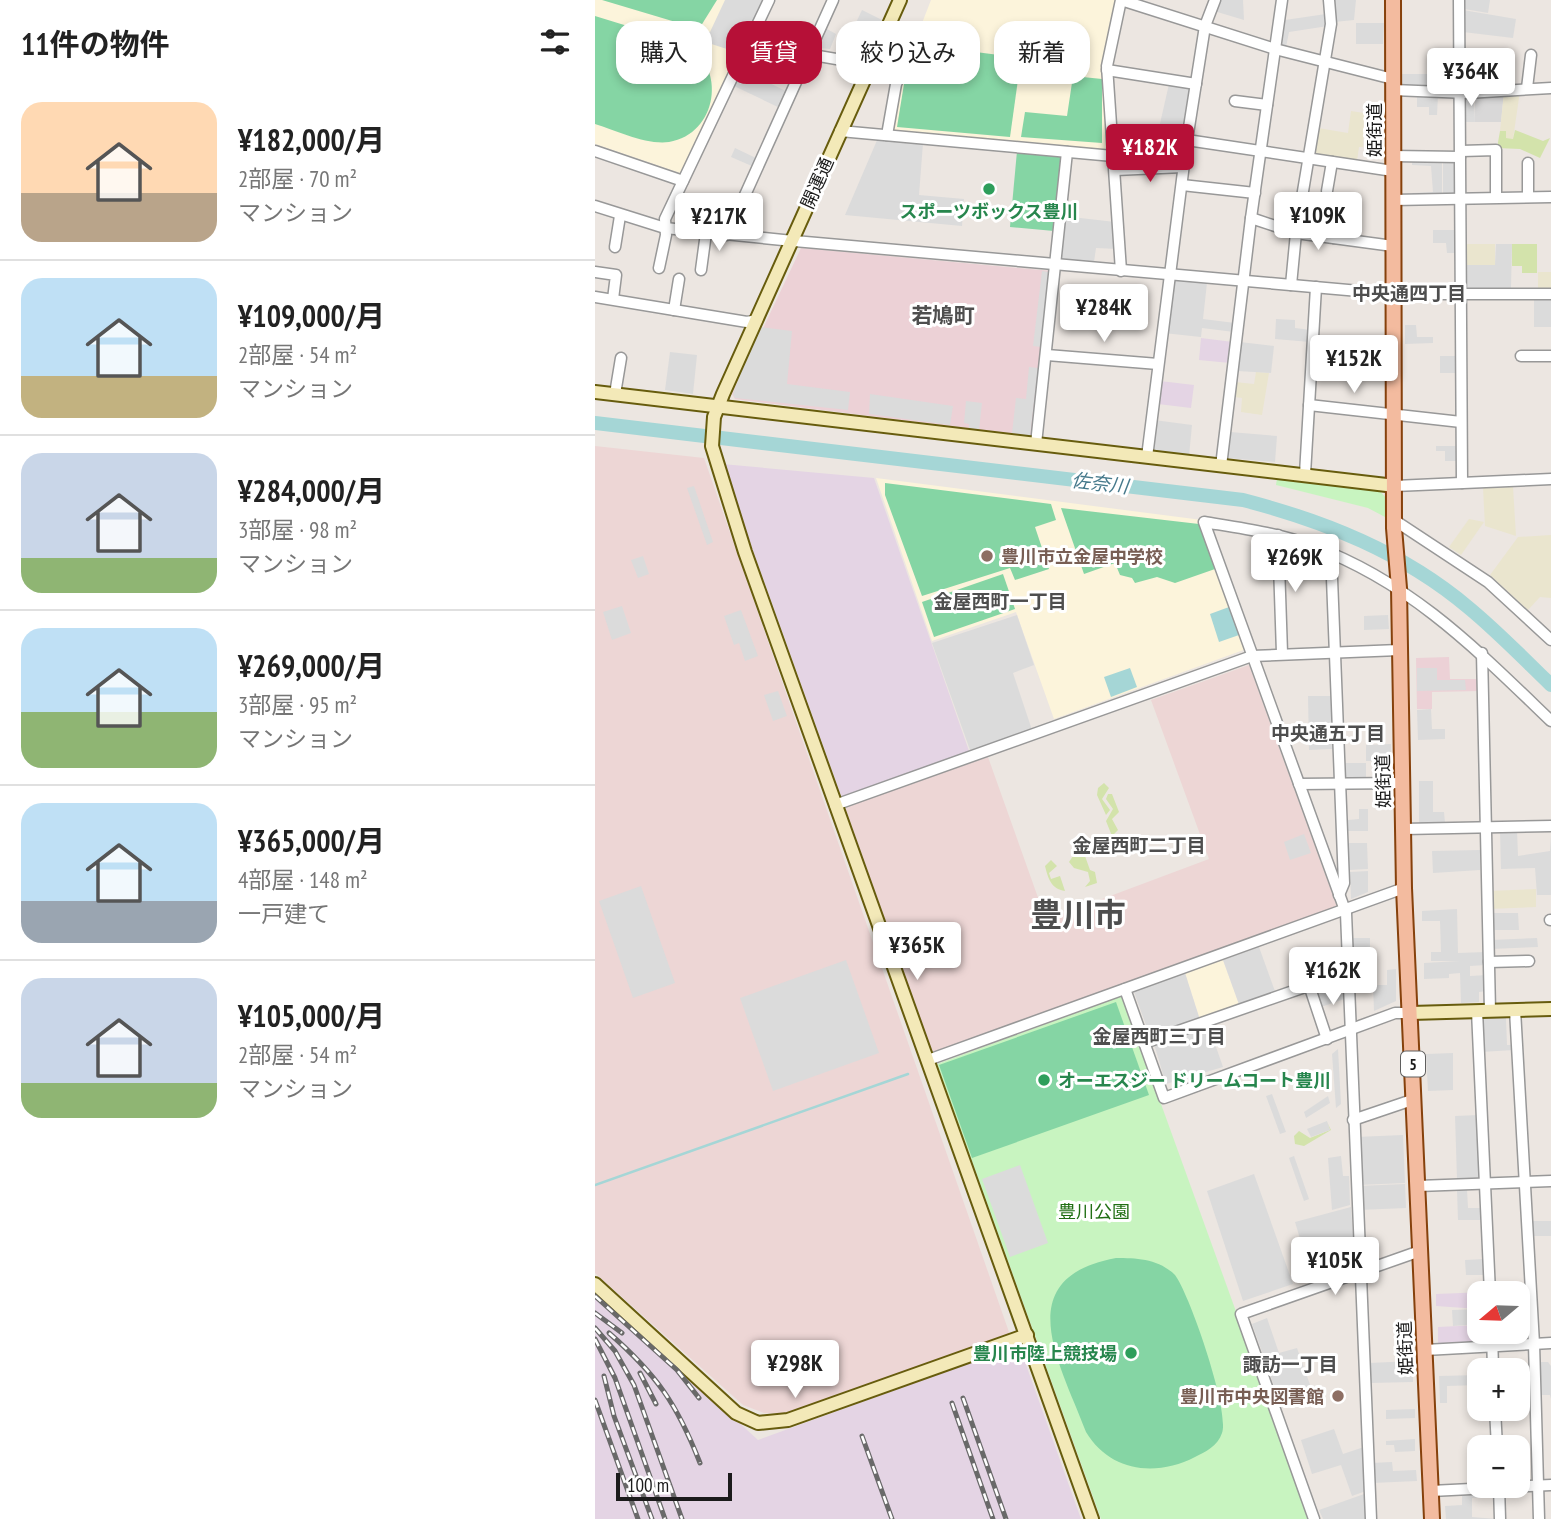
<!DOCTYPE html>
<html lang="ja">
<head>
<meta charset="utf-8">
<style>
	:root { --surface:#fff; --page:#f6f6f6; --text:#222; --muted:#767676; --line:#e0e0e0; --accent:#b61037 }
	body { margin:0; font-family:"PT Sans Narrow","Noto Sans JP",sans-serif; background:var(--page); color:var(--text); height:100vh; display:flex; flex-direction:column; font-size:26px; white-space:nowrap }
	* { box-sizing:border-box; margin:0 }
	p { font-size:23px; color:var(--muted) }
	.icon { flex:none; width:38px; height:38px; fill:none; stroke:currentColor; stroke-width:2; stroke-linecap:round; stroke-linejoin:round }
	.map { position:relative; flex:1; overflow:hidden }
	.details { display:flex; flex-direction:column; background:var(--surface); width:595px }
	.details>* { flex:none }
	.top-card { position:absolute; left:21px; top:21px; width:665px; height:63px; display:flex; gap:14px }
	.needle { width:46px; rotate:251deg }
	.controls { position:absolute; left:872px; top:1281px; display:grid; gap:14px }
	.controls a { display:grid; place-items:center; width:63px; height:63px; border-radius:14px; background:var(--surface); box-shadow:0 4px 10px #0003; font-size:35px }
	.scale { position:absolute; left:21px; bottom:18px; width:116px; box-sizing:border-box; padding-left:7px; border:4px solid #1b1b1b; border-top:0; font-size:19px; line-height:24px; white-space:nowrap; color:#1b1b1b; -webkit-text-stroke:5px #fff; paint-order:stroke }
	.price { position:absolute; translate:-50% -60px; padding:0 16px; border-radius:7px; background:#fff; color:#222; font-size:23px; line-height:46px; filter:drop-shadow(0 2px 4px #0008) }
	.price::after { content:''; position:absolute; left:50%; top:42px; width:21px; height:16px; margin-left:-10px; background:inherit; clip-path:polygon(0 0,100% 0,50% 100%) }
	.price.current { background:var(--accent); color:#fff }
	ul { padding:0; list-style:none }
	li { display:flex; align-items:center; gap:21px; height:175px; padding:0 21px }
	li+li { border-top:2px solid var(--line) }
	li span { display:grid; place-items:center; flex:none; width:196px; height:140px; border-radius:21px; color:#555 }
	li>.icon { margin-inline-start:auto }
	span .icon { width:84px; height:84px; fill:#fffc; stroke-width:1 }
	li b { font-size:30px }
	h2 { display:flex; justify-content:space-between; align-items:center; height:84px; padding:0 21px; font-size:30px }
	.pill { padding:0 24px; border-radius:21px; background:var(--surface); box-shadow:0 4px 10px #0003; font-size:24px; line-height:63px }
	.pill.current { background:var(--accent); color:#fff }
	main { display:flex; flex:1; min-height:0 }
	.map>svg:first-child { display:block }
</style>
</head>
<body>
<main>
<section class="details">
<h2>11件の物件<svg class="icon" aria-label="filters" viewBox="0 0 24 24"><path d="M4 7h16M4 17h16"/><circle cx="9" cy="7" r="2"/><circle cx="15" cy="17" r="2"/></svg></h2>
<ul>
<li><span style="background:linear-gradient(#ffd9b3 65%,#b9a48a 0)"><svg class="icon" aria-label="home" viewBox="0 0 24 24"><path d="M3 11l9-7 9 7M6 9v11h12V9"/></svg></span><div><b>¥182,000/月</b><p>2部屋 · 70 m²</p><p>マンション</p></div></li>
<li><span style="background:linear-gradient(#bfe0f5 70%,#c2b280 0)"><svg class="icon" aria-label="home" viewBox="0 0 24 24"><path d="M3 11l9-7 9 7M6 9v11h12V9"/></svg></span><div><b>¥109,000/月</b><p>2部屋 · 54 m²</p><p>マンション</p></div></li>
<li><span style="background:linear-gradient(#c9d6e8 75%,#8fb573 0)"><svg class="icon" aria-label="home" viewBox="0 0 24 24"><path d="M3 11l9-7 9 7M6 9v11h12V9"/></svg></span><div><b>¥284,000/月</b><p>3部屋 · 98 m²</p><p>マンション</p></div></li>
<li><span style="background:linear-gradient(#bfe0f5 60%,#8fb573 0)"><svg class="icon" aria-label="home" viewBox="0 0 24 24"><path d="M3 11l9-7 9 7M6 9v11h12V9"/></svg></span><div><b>¥269,000/月</b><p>3部屋 · 95 m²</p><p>マンション</p></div></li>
<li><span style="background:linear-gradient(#bfe0f5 70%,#9aa5b1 0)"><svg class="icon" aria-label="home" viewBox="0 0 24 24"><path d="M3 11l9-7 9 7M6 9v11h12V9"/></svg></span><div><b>¥365,000/月</b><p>4部屋 · 148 m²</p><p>一戸建て</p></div></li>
<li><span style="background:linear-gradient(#c9d6e8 75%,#8fb573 0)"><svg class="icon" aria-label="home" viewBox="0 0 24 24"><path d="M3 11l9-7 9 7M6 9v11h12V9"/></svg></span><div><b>¥105,000/月</b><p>2部屋 · 54 m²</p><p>マンション</p></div></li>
</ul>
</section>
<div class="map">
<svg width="956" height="1519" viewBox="0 0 956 1519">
	<rect width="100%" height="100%" fill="#ece6e1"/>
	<path fill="#d9d8d8" d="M909 92 906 122H880V95Z"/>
	<g fill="#ecd1d6">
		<path d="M206 248 457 271 439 433 434 436 140 399 137 394Z"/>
		<path d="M854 657 855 679H885V691L837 692V709H822L821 658Z"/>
	</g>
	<g fill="#e4d4e4">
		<path d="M606 338 638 342 635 363 604 360Z"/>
		<path d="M565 381 599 385 596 408 563 404Z"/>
		<path d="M127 464 279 478 374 751 247 798Z"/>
		<path d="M0 1291 163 1440 424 1345 486 1519H0Z"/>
		<path d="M891 1292 884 1293V1309L841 1306V1294Z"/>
		<path d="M884 1325V1332H893V1343L843 1346V1327Z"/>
	</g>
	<g fill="#fcf4db">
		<path d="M0 0H170L88 174 0 144Z"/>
		<path d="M336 0H523L510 70 513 152 294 132 303 85Z"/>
		<path d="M281 478 607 520 654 648 459 719 421 612 337 641Z"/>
		<path d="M628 960 645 1007 605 1020 590 973Z"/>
	</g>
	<g fill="#edd6d5">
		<path d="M0 446 109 458 415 1335 194 1414 169 1413 148 1405 0 1273Z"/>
		<path d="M654 665 742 907 337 1053 250 807 393 757 451 920 614 859 556 700Z"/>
	</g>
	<g fill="#eae5ce">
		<path d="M871 54H919L917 84 871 88Z"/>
		<path d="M925 91 918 139 910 138 911 132 905 131 909 92Z"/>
		<path d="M756 111 769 113 768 147H764L762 161 720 154 723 128 753 133Z"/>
		<rect x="869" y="244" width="31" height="21"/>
		<rect x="943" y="272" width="13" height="17"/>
		<path d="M661 372 674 373 667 415 646 412 647 398 639 397 640 382 659 384Z"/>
		<path d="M918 487 921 536 890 526 888 488Z"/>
		<path d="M874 519 889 522 866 555 854 547Z"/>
		<path d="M956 535V598L945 597 933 610 895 575 923 537Z"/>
		<path d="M941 889V907L894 909 893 891Z"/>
	</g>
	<g fill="#d3e3ab">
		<path d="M920 130 948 141 955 138 945 158 925 149 902 148 905 131H911V138L918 139Z"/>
		<path d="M917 244H942V273H927V266H917Z"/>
		<path d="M509 783 514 788 507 799 515 810 511 815 502 795 503 788Z"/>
		<path d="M513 794H517L524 812 517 819 523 830 517 836 511 821 518 809 511 799Z"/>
		<path d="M480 853 490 856 495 870 500 872 502 883 490 887 495 881 493 872 479 868 474 862Z"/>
		<path d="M456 860 462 866 454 873 456 879 465 876 470 891C456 889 453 878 450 866Z"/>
		<path d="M732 1122 736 1130 709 1146 700 1144 699 1136 704 1131 715 1138 735 1130Z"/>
	</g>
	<g fill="#c8f4c0">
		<path d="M682 478 784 490 791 498 790 517 773 508 681 485Z"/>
		<path d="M527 996 716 1519H506L342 1064Z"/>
	</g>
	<g fill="#85d5a4">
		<path d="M7 0H122L104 29Z"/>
		<path d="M0 16 91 44C132 67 123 134 74 142 51 145 22 131 0 124Z"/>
		<path d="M327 45 426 58 415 137 302 127 309 84Z"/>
		<path d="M478 76 507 79V143L426 137 430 112 472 116Z"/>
		<path d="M422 151 466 155 459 231 415 227Z"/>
		<path d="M290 483 456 504 461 520 440 527 454 569 420 580 415 568 327 596 290 495Z"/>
		<path d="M466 508 604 524 620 569 580 583 562 577 540 583 537 578 525 575 520 563 489 574Z"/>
		<path d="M408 574 420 609 339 637 327 602Z"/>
		<path d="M521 1002 554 1095 377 1158 344 1065Z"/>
		<path d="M521 1258C542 1258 564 1259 580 1275 595 1295 635 1411 627 1433 623 1446 610 1452 600 1457 561 1477 515 1472 491 1432 466 1365 412 1278 521 1258Z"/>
	</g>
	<g fill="#dbdbdb">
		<path d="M130 0H170L144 53 92 36 95 28 115 32Z"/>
		<path d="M623 0H648L649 20 619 11Z"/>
		<path d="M737 0H761L759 20 739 22Z"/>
		<path d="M870 0H895L893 13 869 9Z"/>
		<path d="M267 10 287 20 269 58 246 54Z"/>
		<path d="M868 10 921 19 918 38 868 32Z"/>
		<path d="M731 14 733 26 694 32 691 47 685 46 690 20Z"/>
		<path d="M761 23H789L788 44H761Z"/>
		<path d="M232 29 241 34 235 49 224 48Z"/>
		<path d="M147 70 193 92 185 108 139 86Z"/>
		<path d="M807 74H834V88L807 87Z"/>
		<path d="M574 84 595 88 589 131 564 128Z"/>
		<path d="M822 94 843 95 842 115H834V107H822Z"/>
		<path d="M868 95H879L880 122H868Z"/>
		<path d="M283 138 328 143 324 195 369 199 367 226 250 215Z"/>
		<path d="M140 148 163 159 159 167 136 157Z"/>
		<path d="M817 160H847V197H817V193L838 192 836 166 817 165Z"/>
		<rect x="848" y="160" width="14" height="37"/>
		<path d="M468 216 520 222 522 249 501 248 499 262 467 259Z"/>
		<path d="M838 230H862V253H852L851 243H838Z"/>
		<path d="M901 244H917L916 288H871L869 265H900Z"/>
		<path d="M447 271 454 272 446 347 438 346Z"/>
		<path d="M577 279 612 283 608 319 640 323 639 332 607 328 606 337 569 333Z"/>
		<path d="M939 297 956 298V327H939Z"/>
		<path d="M681 319 700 320V328L716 330 715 342 680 339Z"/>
		<path d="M810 325H821L822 337H838V343L810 344Z"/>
		<path d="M164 327 197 331 192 384 255 392 253 410 140 398 138 394Z"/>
		<path d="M645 342 679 346 676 373 642 371Z"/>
		<path d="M75 352 102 355 98 394 70 390Z"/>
		<path d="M788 354V366L754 373V355Z"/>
		<path d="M845 356H864L863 373H845Z"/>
		<path d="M434 367 443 368 435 436 417 433 421 398 431 399Z"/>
		<path d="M275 394 358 406 355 425 274 414Z"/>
		<path d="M371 401 387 403 384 430 374 429V424L369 423Z"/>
		<path d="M559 420 597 425 594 456 555 451Z"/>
		<path d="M635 432 682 436 680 462 632 458Z"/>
		<path d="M841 446H865V461H850V451H841Z"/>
		<path d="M99 486 118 542 112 545 92 488Z"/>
		<path d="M48 556 54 574 43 578 36 560Z"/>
		<path d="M27 606 36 633 17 640 8 612Z"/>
		<path d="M146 610 163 656 150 661 144 643 139 645 129 616Z"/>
		<path d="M422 615 439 665 418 673 437 730 375 750 337 643Z"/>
		<path d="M793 615 794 629 769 630V616Z"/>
		<path d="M822 668H842V680H870L871 690 822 691Z"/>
		<path d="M183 691 192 716 178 721 169 695Z"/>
		<path d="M713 696H736L737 749 714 750Z"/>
		<path d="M836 709 837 729H850V739L823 740 822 710Z"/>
		<path d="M796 744V761H771V745Z"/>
		<rect x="751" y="763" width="20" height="15"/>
		<path d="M824 781H838V812H849L850 823 824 824Z"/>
		<path d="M764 809H773V831H753V820L764 819Z"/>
		<path d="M922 830 923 856 955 851 956 836V895H942L940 868 906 869 905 831Z"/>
		<path d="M709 834 716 853 695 860 689 842Z"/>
		<path d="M754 843H772L773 869 754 870Z"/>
		<path d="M885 850V870L838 873 837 851Z"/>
		<path d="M773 871V892L756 899 755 872Z"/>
		<path d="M46 886 80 983 38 998 4 901Z"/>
		<path d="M862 909 863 953 891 952V965L875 966V976L892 975V991L884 992V1002L866 1003 865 973 854 974V978L829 979V963L864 961H836V952H846L845 921H827V911Z"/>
		<path d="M894 913H923L924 930H895Z"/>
		<path d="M757 938H775V950H758Z"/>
		<path d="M942 938 943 947 896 949V940Z"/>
		<path d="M664 947 681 994 645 1007 628 960Z"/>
		<path d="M251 960 284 1053 178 1091 145 998Z"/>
		<path d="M801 969V1001L779 1011 778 985H792V970Z"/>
		<path d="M590 973 605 1020 555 1036 539 992Z"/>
		<path d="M750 975 752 998 723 1008 716 987Z"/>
		<path d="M887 1018H911L912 1045H919V1050L886 1052Z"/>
		<path d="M613 1024 628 1067 571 1084 559 1044Z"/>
		<path d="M743 1049 746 1104 741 1108 737 1054Z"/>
		<path d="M858 1053V1090L833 1091 831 1054Z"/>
		<path d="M677 1094 691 1132 685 1134 671 1096Z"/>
		<path d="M733 1096 735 1103 711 1118 709 1112Z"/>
		<path d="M884 1115 886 1180H862L860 1116Z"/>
		<path d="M732 1121 735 1130 716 1137 712 1129Z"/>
		<path d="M808 1135 810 1183 763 1185 761 1137Z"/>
		<path d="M699 1156 714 1199 709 1201 694 1158Z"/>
		<path d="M746 1156 748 1176H754L755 1205 737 1210 733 1158Z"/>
		<path d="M425 1165 453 1243 415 1257 387 1179Z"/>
		<path d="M659 1174 698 1284 648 1301 612 1191Z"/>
		<path d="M810 1184 811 1208 764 1210 763 1186Z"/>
		<path d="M872 1189 873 1208H886L887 1220H863L862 1190Z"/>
		<path d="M756 1207 760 1262 717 1278 700 1222Z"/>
		<rect x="933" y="1221" width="23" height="15"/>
		<path d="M889 1259 890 1275H871L870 1260Z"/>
		<path d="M884 1309V1324L858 1326 857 1310Z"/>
		<path d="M672 1318 684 1353 702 1348 719 1396 687 1408 657 1324Z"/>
		<path d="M818 1361V1382L775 1383 774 1363Z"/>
		<path d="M940 1362H953L956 1366V1399L955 1395H941Z"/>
		<path d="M884 1375V1385L852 1386V1403H845L844 1376Z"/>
		<path d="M820 1409V1418L791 1419V1410Z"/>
		<path d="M739 1429 748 1454 769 1447 771 1491 757 1496 746 1465 717 1474 706 1440Z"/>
		<path d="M820 1439V1451L800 1452 799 1445H791V1441Z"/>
		<path d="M797 1462 798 1471 821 1470 822 1481 777 1483 776 1463Z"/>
		<path d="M899 1491 901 1496 877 1498V1517L902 1519H851L850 1506 867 1505V1493Z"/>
		<path d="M772 1493 773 1519H728L724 1510Z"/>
	</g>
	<g fill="#a5d6d6">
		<path d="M634 607 644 635 624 642 615 614Z"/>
		<path d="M535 668 542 687 516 697 509 677Z"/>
	</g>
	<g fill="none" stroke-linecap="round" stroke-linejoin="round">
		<path stroke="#a5d6d6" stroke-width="2.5" d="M0 1185 313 1074"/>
		<path stroke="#a5d6d6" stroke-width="14" d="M0 423 648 500C729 521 808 552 874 608 903 632 929 659 956 685"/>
		<defs>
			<g id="street">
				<path d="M864 0 867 483"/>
				<path d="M154 44 276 65"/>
				<path d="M512 70 601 84"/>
				<path d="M932 88 936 55"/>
				<path d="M798 90 872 93 956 88"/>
				<path d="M640 101 672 105"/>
				<path d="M245 131 518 156"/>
				<path d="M292 135 301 84 322 40"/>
				<path d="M592 140 798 171"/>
				<path d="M0 151 88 181"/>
				<path d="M866 151 901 150V197"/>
				<path d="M798 156 865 157"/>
				<path d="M933 163V197"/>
				<path d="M520 170 588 167"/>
				<path d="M587 185 660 193"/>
				<path d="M732 191 737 162"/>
				<path d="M798 200 956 197"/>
				<path d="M0 206 70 228 188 240 798 294H956"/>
				<path d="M656 218 701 233 798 246"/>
				<path d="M132 235 238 0"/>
				<path d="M739 238 745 204"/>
				<path d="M20 247 25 216"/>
				<path d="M64 268 71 235 70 219 174 0"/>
				<path d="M106 270 111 233"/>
				<path d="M526 271 512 66 526 0 680 49 798 79"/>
				<path d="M0 272 21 275 18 299"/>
				<path d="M696 285 701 233 736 24 734 0"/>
				<path d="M0 297 152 322 162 320"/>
				<path d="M79 310 84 279"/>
				<path d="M452 355 563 364"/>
				<path d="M926 356H956"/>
				<path d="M20 394 26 358"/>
				<path d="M714 405 866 422"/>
				<path d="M441 444 472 152"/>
				<path d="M552 457 592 140 610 26 620 0"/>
				<path d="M626 466 656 218 687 0"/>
				<path d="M710 474 721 287"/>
				<path d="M800 486 956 479"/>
				<path d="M799 520 893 582 956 640"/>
				<path d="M683 535 687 653"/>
				<path d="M736 553 749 883 744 895"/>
				<path d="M887 653 895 1011"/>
				<path d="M704 784 807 783"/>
				<path d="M240 805 657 656 804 650"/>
				<path d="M809 829 956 826"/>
				<path d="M955 920H956"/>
				<path d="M894 962 934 961"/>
				<path d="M714 985 732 1039"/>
				<path d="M530 989 569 1098 800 1013H816"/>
				<path d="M920 1010 939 1344 944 1519"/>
				<path d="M882 1011 895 1293"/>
				<path d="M549 1043 753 972"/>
				<path d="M333 1060 809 888"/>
				<path d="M758 1120 820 1099"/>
				<path d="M823 1186 956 1181"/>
				<path d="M897 1332 898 1370"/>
				<path d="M830 1350 956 1343"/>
				<path d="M900 1409 902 1447"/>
				<path d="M904 1486 905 1519"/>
				<path d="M836 1491 956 1485"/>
				<path d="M719 1519 646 1314 825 1251"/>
				<path d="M776 1519 751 913 609 522C645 528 683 533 718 546 817 583 881 649 956 721"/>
			</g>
			<g id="secondary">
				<path d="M305 0 128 394 119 417 117 446 150 552 497 1519"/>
				<path d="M0 392 800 486"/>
				<path d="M816 1013 956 1009"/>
				<path d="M0 1284 141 1413 163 1423 193 1420 432 1335"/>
			</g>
			<path id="primary" d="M798 0 799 528 804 588 809 888 837 1519"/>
		</defs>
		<use href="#street" stroke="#989898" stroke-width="13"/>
		<use href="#secondary" stroke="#675c0d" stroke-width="16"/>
		<use href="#primary" stroke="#86410c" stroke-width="18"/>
		<use href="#street" stroke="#fff" stroke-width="10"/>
		<use href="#secondary" stroke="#f3e9b8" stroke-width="12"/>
		<use href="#primary" stroke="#f3bb9f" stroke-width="14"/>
		<defs>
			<g id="rail">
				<path d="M0 1296 82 1370 104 1398"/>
				<path d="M0 1313 27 1333"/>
				<path d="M0 1328 20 1351 39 1385 87 1519"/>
				<path d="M14 1333C62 1375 82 1404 105 1463"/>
				<path d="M0 1339 20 1378 70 1519"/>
				<path d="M45 1373 61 1404"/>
				<path d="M9 1376 19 1416 57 1519"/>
				<path d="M368 1398 411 1519"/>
				<path d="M0 1400 43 1519"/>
				<path d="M357 1403 398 1519"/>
				<path d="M267 1436 297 1519"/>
			</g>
		</defs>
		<use href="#rail" stroke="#696969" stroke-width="5"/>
		<use href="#rail" stroke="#fff" stroke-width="2.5" stroke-dasharray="8" stroke-linecap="butt"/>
	</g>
	<g fill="#2e9e5b" stroke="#fff" stroke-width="2.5">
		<circle cx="394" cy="189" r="7"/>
		<circle cx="449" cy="1080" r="7"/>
		<circle cx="536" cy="1353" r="7"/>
	</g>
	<g fill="#8d6e63" stroke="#fff" stroke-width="2.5">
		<circle cx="392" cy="556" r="7"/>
		<circle cx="743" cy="1396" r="7"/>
	</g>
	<g text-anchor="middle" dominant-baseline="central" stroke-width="6" stroke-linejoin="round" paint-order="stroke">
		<rect fill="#fff" stroke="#5f5f5f" stroke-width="2" x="806" y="1051.5" width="24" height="25" rx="5"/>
		<g font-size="16" font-weight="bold" fill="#1b1b1b">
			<text x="818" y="1064">5</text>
		</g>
		<g font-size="18" fill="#1b1b1b" stroke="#fff">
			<text transform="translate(779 130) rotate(-90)">姫街道</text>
			<text transform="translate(222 183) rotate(-66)">開運通</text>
			<text transform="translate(788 781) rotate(-91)">姫街道</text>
			<text transform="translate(810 1348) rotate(-92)">姫街道</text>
		</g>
		<g font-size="18" font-weight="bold" fill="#27864d" stroke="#fff">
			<text x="394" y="211">スポーツボックス豊川</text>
			<text x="463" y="1080" text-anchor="start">オーエスジー ドリームコート豊川</text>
			<text x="522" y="1353" text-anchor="end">豊川市陸上競技場</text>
		</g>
		<g font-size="18" font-weight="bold" fill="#785e54" stroke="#fff" text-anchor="start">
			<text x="406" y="556">豊川市立金屋中学校</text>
			<text x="729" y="1396" text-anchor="end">豊川市中央図書館</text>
		</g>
		<g font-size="18" fill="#216f14" stroke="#fff">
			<text x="499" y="1211">豊川公園</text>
		</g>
		<g font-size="19" font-weight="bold" fill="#4e4e4e" stroke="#fff">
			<text x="814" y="293">中央通四丁目</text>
			<text x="405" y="601">金屋西町一丁目</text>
			<text x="733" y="733">中央通五丁目</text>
			<text x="544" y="845">金屋西町二丁目</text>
			<text x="564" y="1036">金屋西町三丁目</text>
			<text x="695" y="1364">諏訪一丁目</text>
		</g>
		<g font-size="19" font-style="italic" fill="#477a8c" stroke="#fff">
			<text transform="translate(505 483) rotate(7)">佐奈川</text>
		</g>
		<g font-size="21" font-weight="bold" fill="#4e4e4e" stroke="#fff">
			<text x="348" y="315">若鳩町</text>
		</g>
		<g font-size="32" font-weight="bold" fill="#4e4e4e" stroke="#fff">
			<text x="483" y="914">豊川市</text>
		</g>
	</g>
</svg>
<div class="controls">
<a><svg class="needle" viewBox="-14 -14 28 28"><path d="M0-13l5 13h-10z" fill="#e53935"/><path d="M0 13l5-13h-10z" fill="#767676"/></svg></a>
<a>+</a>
<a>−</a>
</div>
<div class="scale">100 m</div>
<b class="price" style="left:876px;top:108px">¥364K</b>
<b class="price current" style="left:555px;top:184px">¥182K</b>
<b class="price" style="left:723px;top:252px">¥109K</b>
<b class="price" style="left:124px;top:253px">¥217K</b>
<b class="price" style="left:509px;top:344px">¥284K</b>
<b class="price" style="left:759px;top:395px">¥152K</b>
<b class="price" style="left:700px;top:594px">¥269K</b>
<b class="price" style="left:322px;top:982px">¥365K</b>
<b class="price" style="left:738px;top:1007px">¥162K</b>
<b class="price" style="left:740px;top:1297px">¥105K</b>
<b class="price" style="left:200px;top:1400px">¥298K</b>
<div class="top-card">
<a class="pill">購入</a>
<a class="pill current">賃貸</a>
<a class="pill">絞り込み</a>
<a class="pill">新着</a>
</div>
</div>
</main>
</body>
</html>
